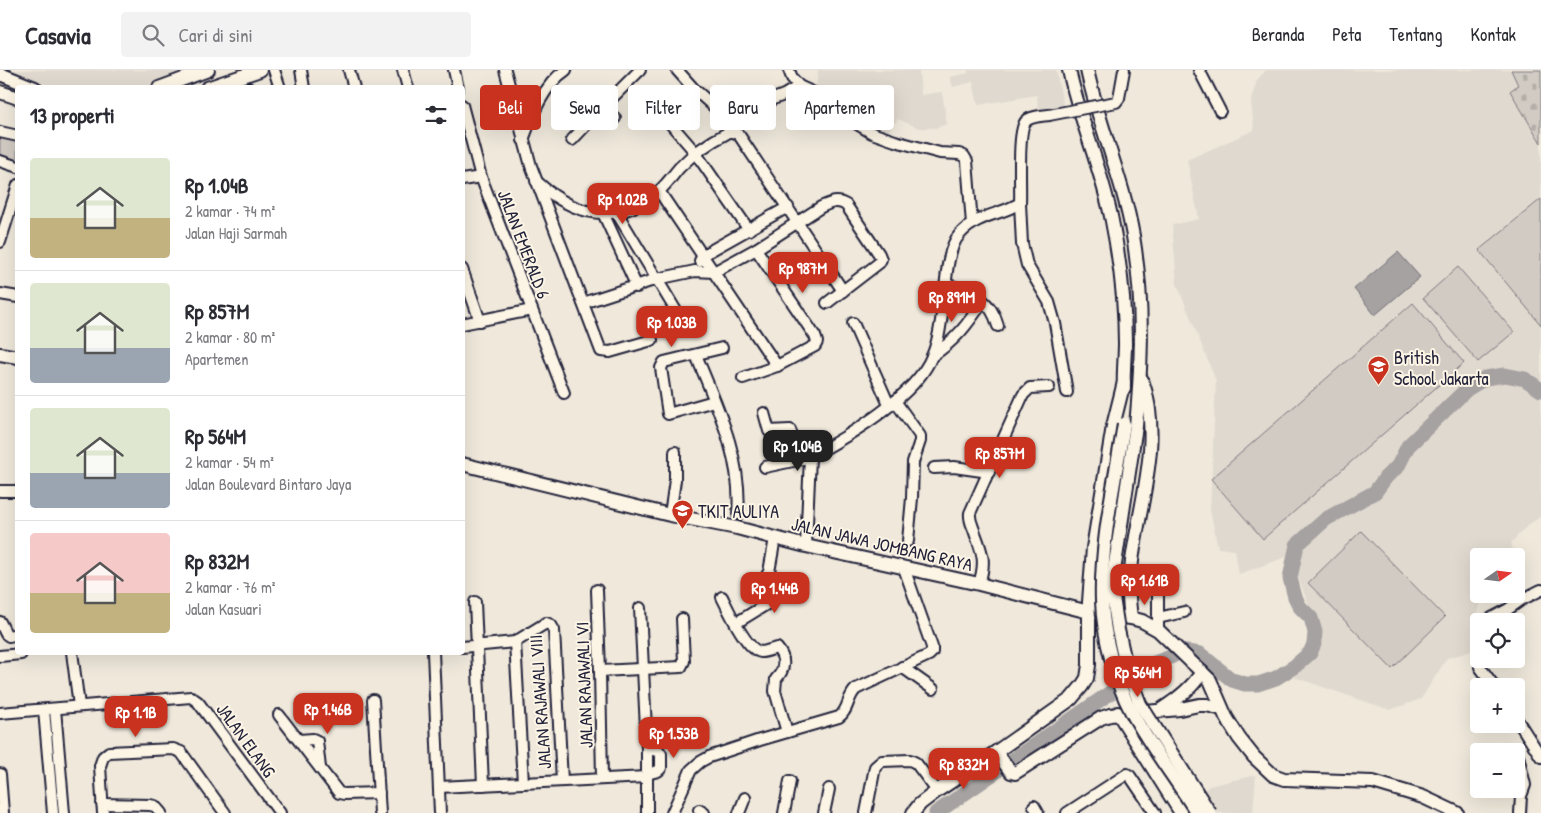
<!DOCTYPE html>
<html lang="id">
<head>
<meta charset="utf-8">
<style>
	:root { --surface:#fff; --page:#f2f2f3; --text:#2b2b33; --muted:#7c7c81; --line:#e1e1e2; --accent:#c8321e }
	body { margin:0; font-family:"Patrick Hand",sans-serif; background:var(--page); color:var(--text); height:100vh; display:flex; flex-direction:column; font-size:19px; white-space:nowrap }
	* { box-sizing:border-box; margin:0 }
	p { font-size:16px; color:var(--muted) }
	.icon { flex:none; width:28px; height:28px; fill:none; stroke:currentColor; stroke-width:2; stroke-linecap:round; stroke-linejoin:round }
	.map { position:relative; flex:1; overflow:hidden }
	.drawer { position:absolute; left:15px; top:15px; width:450px; height:570px; display:flex; flex-direction:column; background:var(--surface); border-radius:5px; box-shadow:0 5px 20px #0002 }
	.drawer>* { flex:none }
	.top-card { position:absolute; left:480px; top:15px; width:475px; height:45px; display:flex; gap:10px }
	.needle { width:32px; rotate:76deg }
	.fabs { position:absolute; left:1470px; top:478px; display:grid; gap:10px }
	.fabs a { display:grid; place-items:center; width:55px; height:55px; border-radius:5px; background:var(--surface); box-shadow:0 5px 20px #0002; font-size:25px }
	.price { position:absolute; translate:-50% -42px; padding:0 11px; border-radius:10px; background:var(--accent); color:#fff; font-size:16px; line-height:32px; filter:drop-shadow(0 1px 2px #0008) }
	.price::after { content:''; position:absolute; left:50%; top:30px; width:15px; height:11px; margin-left:-8px; background:inherit; clip-path:polygon(0 0,100% 0,50% 100%) }
	.price.active { background:#222; color:#fff }
	ul { padding:0; list-style:none }
	li { display:flex; align-items:center; gap:15px; height:125px; padding:0 15px }
	li+li { border-top:1px solid var(--line) }
	li span { display:grid; place-items:center; flex:none; width:140px; height:100px; border-radius:5px; color:#555 }
	li>.icon { margin-inline-start:auto }
	span .icon { width:60px; height:60px; fill:#fffc; stroke-width:1 }
	li b { font-size:21px }
	h2 { display:flex; justify-content:space-between; align-items:center; height:60px; padding:0 15px; font-size:21px }
	.chip { padding:0 18px; border-radius:5px; background:var(--surface); box-shadow:0 5px 20px #0002; font-size:18px; line-height:45px }
	.chip.active { background:var(--accent); color:#fff }
	header { display:flex; align-items:center; gap:30px; box-sizing:border-box; height:70px; padding:0 25px; background:var(--surface); border-bottom:1px solid var(--line) }
	header strong { font-size:24px }
	nav { display:flex; gap:28px; margin-inline-start:auto; font-size:18px }
	.search { width:350px; height:45px; background:var(--page); display:flex; align-items:center; gap:12px; box-sizing:border-box; padding:0 18px; border-radius:5px; color:var(--muted); font-size:19px }
	.map>svg:first-child { display:block }
</style>
</head>
<body>
<header>
<strong>Casavia</strong>
<div class="search"><svg class="icon" aria-label="search" viewBox="0 0 24 24"><circle cx="10" cy="10" r="6"/><path d="M15 15l6 6"/></svg>Cari di sini</div>
<nav><a>Beranda</a><a>Peta</a><a>Tentang</a><a>Kontak</a></nav>
</header>
<div class="map">
<svg width="1541" height="743" viewBox="0 0 1541 743">
	<defs>
		<pattern id="cemetery-stones" width="16" height="16" patternUnits="userSpaceOnUse" patternTransform="scale(1.25)"><rect width="16" height="16" fill="#d1cbc3"/><path d="M2 7V4a2 2 0 0 1 4 0v3zM10 15v-3a2 2 0 0 1 4 0v3z" fill="#b3aea8"/></pattern>
	</defs>
	<rect width="100%" height="100%" fill="#efe8db"/>
	<filter id="ink" filterUnits="userSpaceOnUse"><feTurbulence type="fractalNoise" baseFrequency=".02" numOctaves="2"/><feDisplacementMap in="SourceGraphic" scale="10" xChannelSelector="R" yChannelSelector="G"/><feConvolveMatrix kernelMatrix="1 2 1 2 8 2 1 2 1" color-interpolation-filters="sRGB"/></filter>
	<g filter="url(#ink)">
		<g fill="#e0d9cf">
			<path d="M7 0H191L143 18 54 17Z"/>
			<path d="M818 0H919L921 25 942 22 947 54 936 58H919L898 49 886 64 875 60 892 43 878 28 856 49 816 18Z"/>
			<path d="M968 0H1056L1064 38 1038 41 1037 25 978 35 973 12 953 17 950 7 968 3Z"/>
			<path d="M1266 0H1511L1518 15 1510 21 1541 73V446L1527 456 1511 473 1514 483 1511 486H1479V524H1485L1474 549 1479 567V579L1447 588 1421 629 1390 640 1288 605 1319 580 1320 565 1298 507 1286 487 1239 504 1235 480 1218 478 1210 440 1216 311 1177 214 1172 155 1199 149 1187 90 1254 60 1251 31 1257 10Z"/>
			<path d="M1256 705 1253 743H1180L1209 716Z"/>
		</g>
		<path fill="url(#cemetery-stones)" stroke="#7a767f" d="M1511 0H1541V73L1510 21 1518 15Z"/>
		<g fill="#d1cbc3" stroke="#7a767f">
			<path d="M0 62 17 66V96L0 90Z"/>
			<path d="M1541 129V255L1479 180Z"/>
			<path d="M1458 197 1514 262 1478 292 1423 228Z"/>
			<path d="M1413 233 1464 293 1263 469 1211 409Z"/>
			<path d="M1361 461 1445 547 1392 599 1308 513Z"/>
		</g>
		<path fill="#a6a2a2" stroke="#716f79" d="M1398 182 1420 207 1375 245 1354 219Z"/>
		<g fill="none" stroke-linecap="round" stroke-linejoin="round">
			<g stroke="#a6a2a2" stroke-width="15">
				<path d="M1187 582 1200 584 1232 610 1245 614H1258L1276 608 1295 596 1310 583 1314 574 1315 562 1311 548 1300 537 1295 527 1290 508 1297 475 1326 449 1375 422 1386 407 1398 396 1408 376 1467 319 1485 308 1505 305 1525 309 1541 320"/>
				<path d="M936 743 1152 594 1173 586"/>
			</g>
			<defs>
				<g id="minor">
					<path d="M274 0 280 18"/>
					<path d="M301 0 304 18"/>
					<path d="M349 0 354 18"/>
					<path d="M403 0 408 18"/>
					<path d="M454 0 458 18"/>
					<path d="M505 0 531 96 601 281 610 282 652 270"/>
					<path d="M677 0 693 18 729 50 744 40 784 25 799 16"/>
					<path d="M789 0 792 8 799 16 823 27 839 43 872 63 895 71 940 83 959 84 964 86 967 91 972 154"/>
					<path d="M1199 0 1220 41"/>
					<path d="M243 18H248"/>
					<path d="M1111 33 1116 32 1119 28 1124 0"/>
					<path d="M462 35 481 107 564 323"/>
					<path d="M656 37 695 82 749 160"/>
					<path d="M602 38 640 0"/>
					<path d="M0 62 18 66"/>
					<path d="M523 70C532 46 544 14 566 0"/>
					<path d="M572 70 602 38 615 48"/>
					<path d="M0 91 18 97"/>
					<path d="M462 110 481 107"/>
					<path d="M536 111C574 146 617 157 659 121 667 114 673 105 679 98 694 82 710 72 729 62H734L739 65 843 221"/>
					<path d="M659 121 777 296"/>
					<path d="M1020 133 1022 174 1027 195 1049 232 1055 253 1067 322"/>
					<path d="M603 143 637 217"/>
					<path d="M617 143 687 259"/>
					<path d="M0 172 18 115"/>
					<path d="M700 191 703 185 788 137"/>
					<path d="M462 199 480 251"/>
					<path d="M946 214C971 222 991 228 998 256"/>
					<path d="M0 224 18 227"/>
					<path d="M583 233 657 209 695 201 714 202 756 179 821 137C830 133 837 129 846 135L879 184 881 189 879 193 827 233"/>
					<path d="M853 253 889 335"/>
					<path d="M462 254 532 240"/>
					<path d="M696 285C716 334 743 390 738 444"/>
					<path d="M932 286C956 270 968 254 983 231"/>
					<path d="M743 308 777 296 815 276 817 272 815 266 756 179"/>
					<path d="M714 331 668 344 661 298 664 292 722 278"/>
					<path d="M895 331 920 366V371L913 392 912 428 908 471"/>
					<path d="M764 343 769 361 790 360 801 389"/>
					<path d="M765 397 807 388"/>
					<path d="M934 398 954 397 989 402"/>
					<path d="M0 421H18"/>
					<path d="M670 445 675 410V382"/>
					<path d="M806 476 810 387C847 367 916 326 932 286 940 269 941 248 944 230 946 211 947 178 960 164 980 143 999 146 1020 133 1021 117 1017 60 1026 51 1031 46 1043 46 1049 45"/>
					<path d="M1158 511V560"/>
					<path d="M979 514C986 492 983 484 975 463 973 456 969 451 970 443L1023 325 1030 318 1049 317"/>
					<path d="M597 520 600 601 602 709"/>
					<path d="M722 527C728 539 747 581 761 582 766 582 772 579 777 578 786 588 785 600 776 609L775 621 787 662"/>
					<path d="M475 532 483 715"/>
					<path d="M640 538 647 679V743"/>
					<path d="M1158 548 1184 542"/>
					<path d="M1486 551 1507 540 1521 530 1541 520"/>
					<path d="M0 552 6 564 9 566 18 564"/>
					<path d="M736 553 767 534 768 529 764 519V510L769 502 775 468"/>
					<path d="M515 572 523 713"/>
					<path d="M462 577 515 572 546 553 551 555 554 560 562 711"/>
					<path d="M72 582 79 636"/>
					<path d="M433 582 440 743"/>
					<path d="M0 586 21 584"/>
					<path d="M1480 589V597L1494 616"/>
					<path d="M902 597 933 619"/>
					<path d="M600 601 681 597 684 591 682 549"/>
					<path d="M373 630 380 743"/>
					<path d="M55 639 64 743"/>
					<path d="M44 640 53 743"/>
					<path d="M0 643 191 627 198 632 280 743"/>
					<path d="M279 645 339 723 344 724 379 723"/>
					<path d="M1516 648 1541 687"/>
					<path d="M299 670 313 669 317 671 320 698"/>
					<path d="M1517 681 1525 715 1521 726 1520 743"/>
					<path d="M0 704 3 743"/>
					<path d="M647 704 658 701 661 698V684L659 681 647 679"/>
					<path d="M439 717 647 707"/>
					<path d="M102 734 150 735 155 736 161 743"/>
					<path d="M1034 736 1038 743"/>
					<path d="M699 740 704 743"/>
					<path d="M103 743 100 696 103 687 109 682 173 679 181 682 225 743"/>
					<path d="M672 743 691 700 700 692 709 687 760 670 839 647C849 640 847 627 856 619L929 585 932 582V577L904 498"/>
					<path d="M739 743 745 728"/>
					<path d="M784 743 790 711"/>
					<path d="M824 743 829 719"/>
					<path d="M866 743 875 697 882 691 910 690 916 693 937 721"/>
					<path d="M1067 743 1127 704 1130 706 1155 743"/>
				</g>
				<g id="major">
					<path d="M1069 0C1080 51 1102 100 1112 151 1120 191 1125 232 1125 273 1125 288 1123 304 1124 319"/>
					<path d="M1087 0C1099 56 1123 109 1133 166 1144 232 1142 290 1136 356"/>
					<path d="M0 4 35 18"/>
					<path d="M159 18 208 0"/>
					<path d="M207 18 260 0"/>
					<path d="M0 22 18 28"/>
					<path d="M0 284 18 287"/>
					<path d="M462 394 670 445 737 458 806 476 979 514 1089 542 1131 548 1142 551 1158 560 1210 610 1226 647 1239 668 1254 687 1273 705 1284 709 1373 712 1423 727 1457 743"/>
					<path d="M1131 548C1130 540 1129 532 1129 525 1129 514 1131 502 1132 491 1140 431 1163 369 1142 310"/>
					<path d="M1162 639C1178 629 1192 618 1202 602"/>
					<path d="M1118 643 1181 743"/>
					<path d="M996 682 1011 702 1015 703 1101 648 1110 645 1180 639 1199 635H1207L1222 639"/>
					<path d="M913 743 920 734 937 721 996 682 1071 629 1082 616 1087 608 1089 595V532L1093 478 1113 356 1124 312"/>
				</g>
			</defs>
			<use href="#minor" stroke="#22223b" stroke-width="14"/>
			<use href="#major" stroke="#22223b" stroke-width="16"/>
			<use href="#minor" stroke="#fcf5e5" stroke-width="10"/>
			<use href="#major" stroke="#fcf5e5" stroke-width="12"/>
			<defs>
				<path id="minor-bridge" d="M1049 45 1111 33"/>
				<g id="major-bridge">
					<path d="M1124 354C1115 411 1100 474 1102 531 1103 565 1115 611 1131 641 1149 675 1176 709 1197 743"/>
					<path d="M1136 356 1114 501 1113 527 1118 560 1126 596 1140 634 1210 743"/>
				</g>
			</defs>
			<use href="#minor-bridge" stroke="#22223b" stroke-width="14" stroke-linecap="butt"/>
			<use href="#major-bridge" stroke="#22223b" stroke-width="16" stroke-linecap="butt"/>
			<use href="#minor-bridge" stroke="#fcf5e5" stroke-width="10"/>
			<use href="#major-bridge" stroke="#fcf5e5" stroke-width="12"/>
		</g>
	</g>
	<defs>
		<symbol id="school-pin" viewBox="-11 -11 22 30"><path d="M0 17L-7.5 6A9.5 9.5 0 1 1 7.5 6Z" fill="#c8321e" stroke="#fcf5e5"/><path d="M0-5L7-2L0 1L-7-2ZM-4 1L0 2.5L4 1V4Q0 6-4 4Z" fill="#fff"/></symbol>
	</defs>
	<g fill-rule="evenodd">
		<use href="#school-pin" x="1366" y="284" width="25" height="34"/>
		<use href="#school-pin" x="670" y="428" width="25" height="34"/>
	</g>
	<g text-anchor="middle" dominant-baseline="central" stroke-width="4" stroke-linejoin="round" paint-order="stroke">
		<g font-size="18" fill="#22223b" stroke="#fcf5e5">
			<text transform="translate(524 174) rotate(69)">JALAN EMERALD 6</text>
			<text transform="translate(882 474) rotate(13)">JALAN JAWA JOMBANG RAYA</text>
			<text transform="translate(584 615) rotate(-92)">JALAN RAJAWALI VI</text>
			<text transform="translate(540 632) rotate(-94)">JALAN RAJAWALI VIII</text>
			<text transform="translate(246 670) rotate(54)">JALAN ELANG</text>
		</g>
		<g font-size="18" fill="#22223b" stroke="#fcf5e5" text-anchor="start">
			<text x="1394" y="287">British<tspan x="1394" dy="21">School Jakarta</tspan></text>
			<text x="698" y="441">TKIT AULIYA</text>
		</g>
	</g>
</svg>
<div class="fabs">
<a><svg class="needle" viewBox="-14 -14 28 28"><path d="M0-13l5 13h-10z" fill="#e53935"/><path d="M0 13l5-13h-10z" fill="#7c7c81"/></svg></a>
<a><svg class="icon" aria-label="locate" viewBox="0 0 24 24"><circle cx="12" cy="12" r="6"/><path d="M12 2v4M12 18v4M2 12h4M18 12h4"/></svg></a>
<a>+</a>
<a>−</a>
</div>
<b class="price" style="left:623px;top:155px">Rp 1.02B</b>
<b class="price" style="left:803px;top:224px">Rp 987M</b>
<b class="price" style="left:952px;top:253px">Rp 891M</b>
<b class="price" style="left:672px;top:278px">Rp 1.03B</b>
<b class="price active" style="left:798px;top:402px">Rp 1.04B</b>
<b class="price" style="left:1000px;top:409px">Rp 857M</b>
<b class="price" style="left:1145px;top:536px">Rp 1.61B</b>
<b class="price" style="left:775px;top:544px">Rp 1.44B</b>
<b class="price" style="left:1138px;top:628px">Rp 564M</b>
<b class="price" style="left:328px;top:665px">Rp 1.46B</b>
<b class="price" style="left:136px;top:668px">Rp 1.1B</b>
<b class="price" style="left:674px;top:689px">Rp 1.53B</b>
<b class="price" style="left:964px;top:720px">Rp 832M</b>
<div class="top-card">
<a class="chip active">Beli</a>
<a class="chip">Sewa</a>
<a class="chip">Filter</a>
<a class="chip">Baru</a>
<a class="chip">Apartemen</a>
</div>
<section class="drawer">
<h2>13 properti<svg class="icon" aria-label="filters" viewBox="0 0 24 24"><path d="M4 7h16M4 17h16"/><circle cx="9" cy="7" r="2"/><circle cx="15" cy="17" r="2"/></svg></h2>
<ul>
<li><span style="background:linear-gradient(#dfe7d0 60%,#c2b280 0)"><svg class="icon" aria-label="home" viewBox="0 0 24 24"><path d="M3 11l9-7 9 7M6 9v11h12V9"/></svg></span><div><b>Rp 1.04B</b><p>2 kamar · 74 m²</p><p>Jalan Haji Sarmah</p></div></li>
<li><span style="background:linear-gradient(#dfe7d0 65%,#9aa5b1 0)"><svg class="icon" aria-label="home" viewBox="0 0 24 24"><path d="M3 11l9-7 9 7M6 9v11h12V9"/></svg></span><div><b>Rp 857M</b><p>2 kamar · 80 m²</p><p>Apartemen</p></div></li>
<li><span style="background:linear-gradient(#dfe7d0 65%,#9aa5b1 0)"><svg class="icon" aria-label="home" viewBox="0 0 24 24"><path d="M3 11l9-7 9 7M6 9v11h12V9"/></svg></span><div><b>Rp 564M</b><p>2 kamar · 54 m²</p><p>Jalan Boulevard Bintaro Jaya</p></div></li>
<li><span style="background:linear-gradient(#f6c9c9 60%,#c2b280 0)"><svg class="icon" aria-label="home" viewBox="0 0 24 24"><path d="M3 11l9-7 9 7M6 9v11h12V9"/></svg></span><div><b>Rp 832M</b><p>2 kamar · 76 m²</p><p>Jalan Kasuari</p></div></li>
</ul>
</section>
</div>
</body>
</html>
